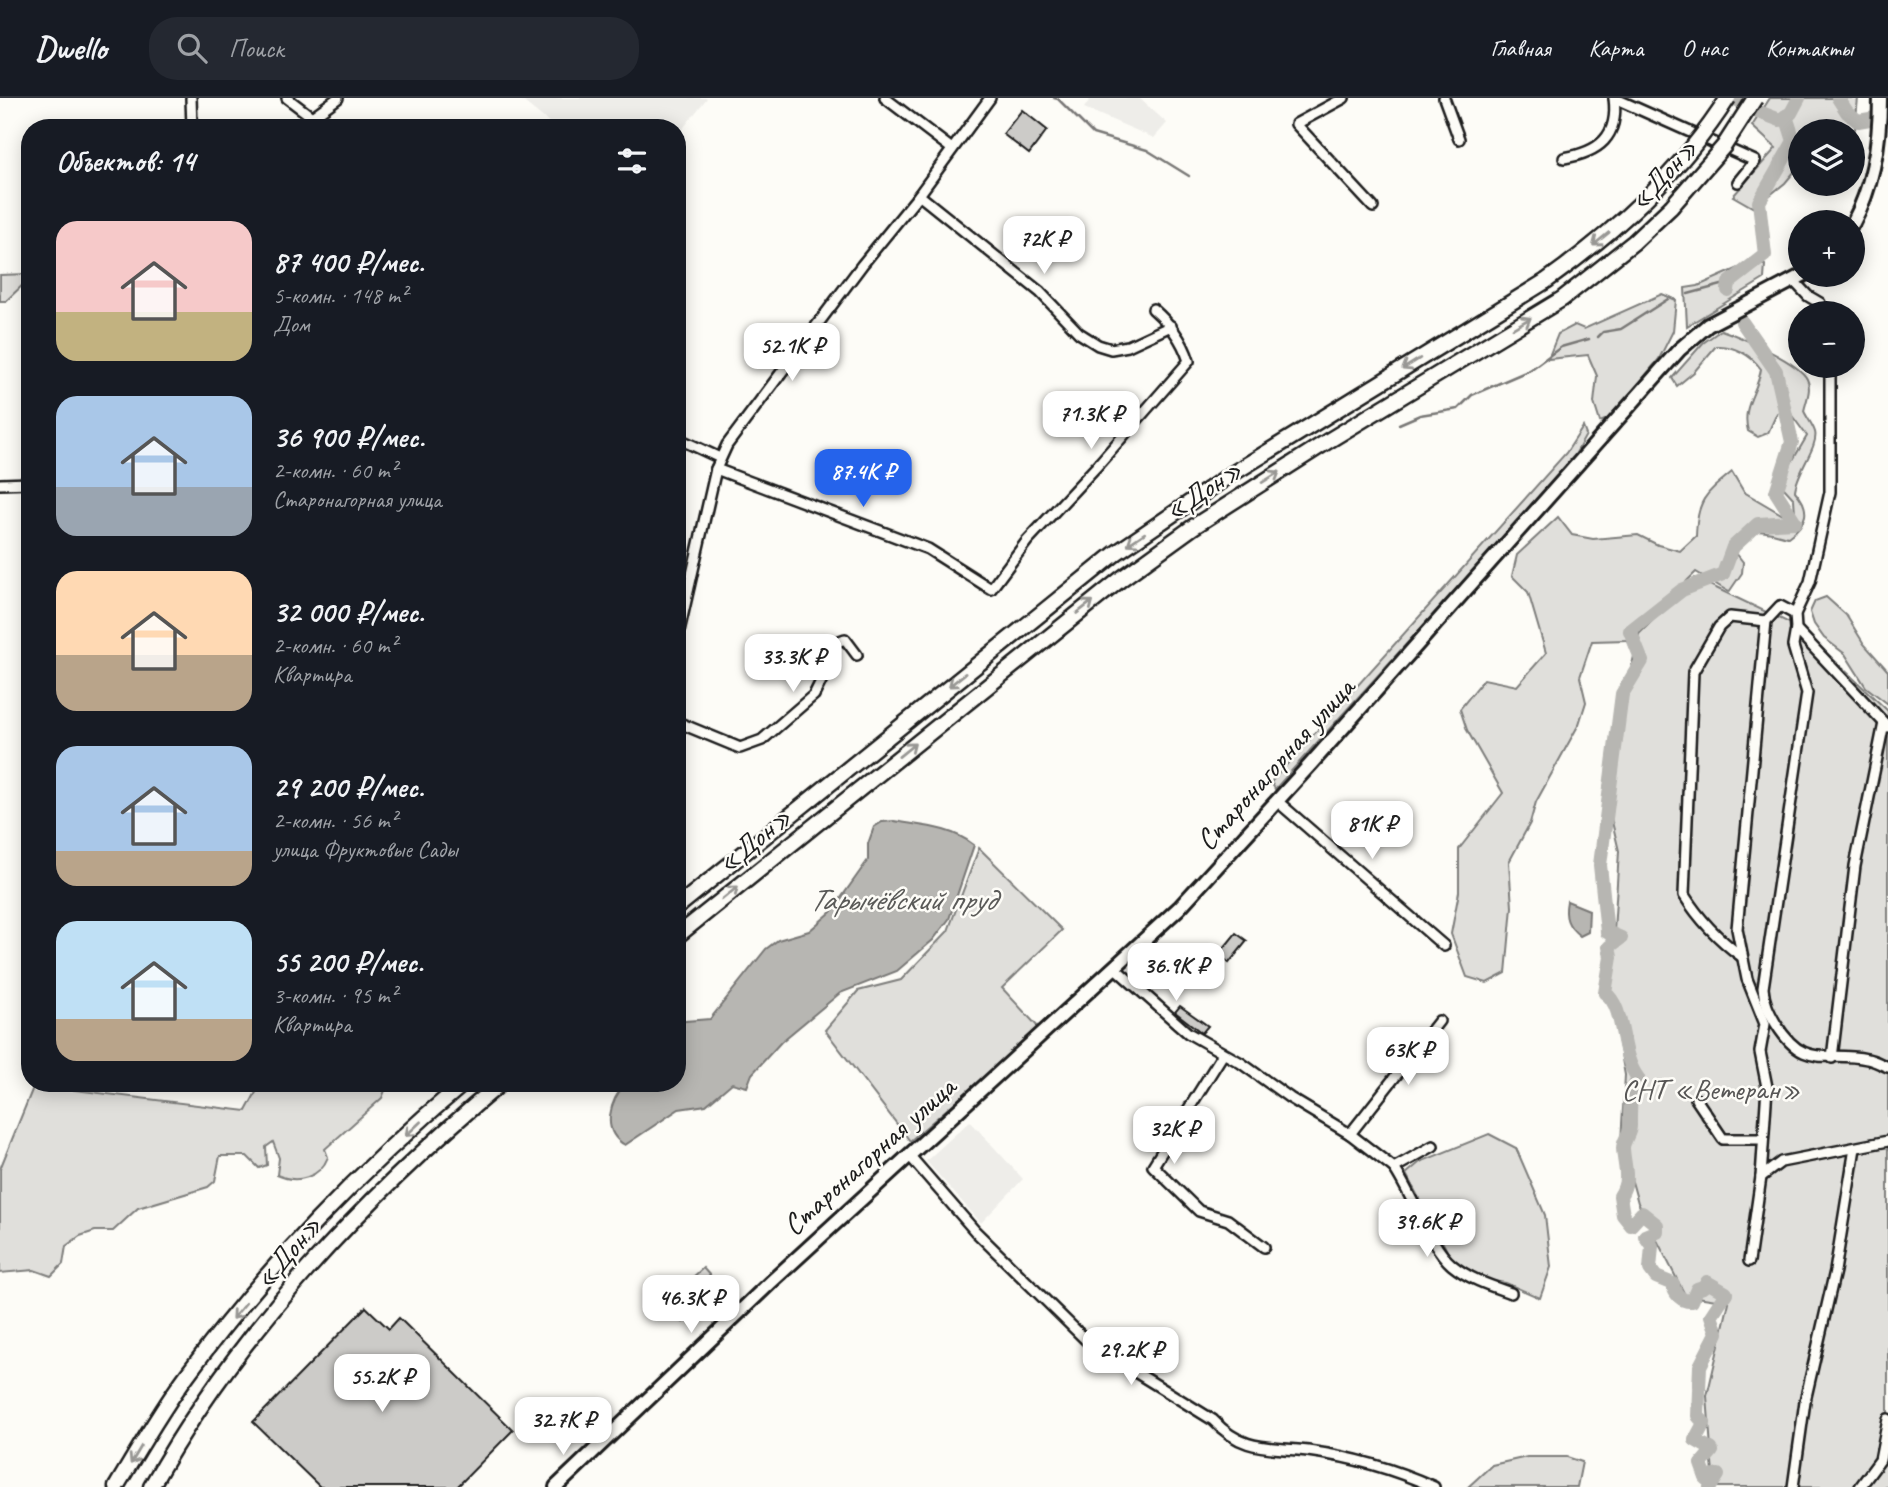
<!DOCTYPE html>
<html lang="ru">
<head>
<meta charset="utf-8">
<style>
	:root { --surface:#171b24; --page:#242831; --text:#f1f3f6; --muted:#9ea1a6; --line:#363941; --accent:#2563eb }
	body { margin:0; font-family:Caveat,sans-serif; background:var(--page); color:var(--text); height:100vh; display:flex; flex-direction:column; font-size:26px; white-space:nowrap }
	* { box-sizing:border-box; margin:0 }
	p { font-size:23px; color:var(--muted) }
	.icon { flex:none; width:38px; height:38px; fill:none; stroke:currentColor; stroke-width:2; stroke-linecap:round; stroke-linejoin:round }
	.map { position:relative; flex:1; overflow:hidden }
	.panel { position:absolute; left:21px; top:21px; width:665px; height:973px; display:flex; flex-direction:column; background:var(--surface); border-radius:28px; box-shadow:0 4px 18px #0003 }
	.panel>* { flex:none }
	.buttons { position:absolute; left:1788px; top:21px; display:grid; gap:14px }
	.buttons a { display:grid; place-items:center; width:77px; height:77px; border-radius:50%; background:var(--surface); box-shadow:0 4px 18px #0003; font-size:35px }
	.price { position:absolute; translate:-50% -60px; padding:0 16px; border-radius:14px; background:#fff; color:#222; font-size:23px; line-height:46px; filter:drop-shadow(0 2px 4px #0008) }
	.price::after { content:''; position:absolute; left:50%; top:42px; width:21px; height:16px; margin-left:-10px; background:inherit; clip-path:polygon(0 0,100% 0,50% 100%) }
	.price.current { background:var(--accent); color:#fff }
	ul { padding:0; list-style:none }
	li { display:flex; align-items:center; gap:21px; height:175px; padding:0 35px }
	li span { display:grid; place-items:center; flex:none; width:196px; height:140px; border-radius:21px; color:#555 }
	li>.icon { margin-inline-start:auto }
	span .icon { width:84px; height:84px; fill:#fffc; stroke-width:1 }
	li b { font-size:30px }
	h2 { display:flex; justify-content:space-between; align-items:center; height:84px; padding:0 35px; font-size:30px }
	header { display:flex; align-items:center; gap:42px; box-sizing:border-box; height:98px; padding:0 35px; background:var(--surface); border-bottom:2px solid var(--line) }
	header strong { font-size:33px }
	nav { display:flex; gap:38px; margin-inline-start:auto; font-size:24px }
	.search { width:490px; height:63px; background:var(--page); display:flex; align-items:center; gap:18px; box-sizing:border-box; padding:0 24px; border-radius:28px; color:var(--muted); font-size:26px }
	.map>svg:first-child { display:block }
</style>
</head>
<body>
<header>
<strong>Dwello</strong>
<div class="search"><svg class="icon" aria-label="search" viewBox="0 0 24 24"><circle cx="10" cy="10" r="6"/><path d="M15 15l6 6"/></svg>Поиск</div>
<nav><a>Главная</a><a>Карта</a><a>О нас</a><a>Контакты</a></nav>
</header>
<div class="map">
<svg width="1888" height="1389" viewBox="0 0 1888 1389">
	<rect width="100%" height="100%" fill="#fdfcf7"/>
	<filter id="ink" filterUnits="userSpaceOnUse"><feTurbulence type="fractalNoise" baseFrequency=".0143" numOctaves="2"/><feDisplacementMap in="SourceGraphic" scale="14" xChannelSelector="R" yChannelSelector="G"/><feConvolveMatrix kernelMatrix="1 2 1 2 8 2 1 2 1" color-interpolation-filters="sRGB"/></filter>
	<g filter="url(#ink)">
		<g fill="#eeede9">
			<path d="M519 0H707L677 38V30H556Z"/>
			<path d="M1091 0H1139L1167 25 1154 40 1084 10Z"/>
			<path d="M970 1023 1023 1081 981 1125 926 1063Z"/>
		</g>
		<g fill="#e0dfdb" stroke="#7e7e7c" stroke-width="2">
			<path d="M1770 0H1858L1854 41 1853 33H1801V66L1785 85 1754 110 1733 98 1776 50 1752 28Z"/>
			<path d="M1750 165 1765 167 1764 181 1687 228 1685 190 1698 188Z"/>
			<path d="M28 176V182L6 203H0V177Z"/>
			<path d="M1662 196 1676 202 1673 233 1659 261 1610 320 1600 324 1594 305 1597 278 1588 257 1548 261 1558 236 1575 227 1584 231Z"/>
			<path d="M1721 232C1739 238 1799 264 1807 281 1812 291 1806 303 1804 313 1807 320 1813 327 1815 334 1819 348 1796 375 1795 393 1811 411 1808 425 1788 439 1767 434 1753 427 1736 444V455L1743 464 1742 475 1729 494 1696 474 1627 542 1592 543 1580 579 1586 604 1579 626 1536 704 1530 725 1509 764 1512 809 1506 875 1487 885 1467 879 1451 836 1459 794V751L1503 695 1467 632 1460 611 1484 581 1517 588 1546 555 1528 494 1512 478 1517 457 1558 419 1572 437 1593 441 1638 437 1658 447 1680 453 1696 438C1697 402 1705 396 1732 374L1744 394 1783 417 1795 415 1794 401 1783 389 1790 367 1807 338 1787 311 1777 315 1768 335 1758 339 1748 333C1741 308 1758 294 1761 271 1751 257 1733 247 1716 248L1694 274 1677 288 1672 280 1703 245Z"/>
			<path d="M1583 329 1586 337 1571 364 1275 691 1271 684 1566 355Z"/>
			<path d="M1695 480 1800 530 1888 613V1389H1714L1707 1298 1729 1204 1685 1197 1638 1105 1621 1044 1625 977 1610 898 1619 753 1604 690 1639 536Z"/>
			<path d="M1826 499 1846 517 1864 546 1888 573V606L1866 589 1845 556 1824 540 1814 526 1810 514 1815 503Z"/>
			<path d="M979 750 1062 832 1002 890 1040 931 910 1043 825 932 858 893 901 882 948 833Z"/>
			<path d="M261 985H388L382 1000 325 1051 328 1059C320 1080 297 1086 277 1077L279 1060 273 1044 266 1049 267 1067 259 1070 247 1058H220L215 1083 208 1089 138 1110 113 1133H95L80 1138 66 1148 63 1166 51 1178 34 1172 0 1175V1071L34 987 246 1013Z"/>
			<path d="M1489 1036 1516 1050 1545 1117 1551 1169 1540 1200 1506 1185 1486 1182 1452 1162 1406 1076 1420 1064Z"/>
			<path d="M703 1170 721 1190 683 1224 666 1204Z"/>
			<path d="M1527 1359H1567L1582 1364 1577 1389H1468L1492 1367Z"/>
		</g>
		<g fill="#b7b6b2" stroke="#797876" stroke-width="2">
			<path d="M894 723C922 728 951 729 974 747L949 821 933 842 897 873 840 895 781 944 752 976 747 989 732 985 706 1007 679 1011 625 1047C600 1033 610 1002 626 985H677V927L685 923 710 921 766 851 778 842 809 833 831 814 868 762V746L874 729 882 724Z"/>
			<path d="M1567 803 1589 812 1588 834 1580 838C1567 828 1564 819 1567 803Z"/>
		</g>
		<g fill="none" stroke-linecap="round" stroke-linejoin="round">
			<g stroke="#797876" stroke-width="2.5">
				<path d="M1054 0 1058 1 1093 36 1147 52 1189 78"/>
				<path d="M1688 196 1729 185"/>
				<path d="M1598 239 1603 234 1621 231 1668 201"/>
				<path d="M1399 326 1420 317 1458 311 1472 297 1530 272 1561 249 1589 241"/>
			</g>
			<g stroke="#b7b6b2" stroke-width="14">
				<path d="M1734 0 1759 14 1780 22 1791 15 1799 0"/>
				<path d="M1838 0 1847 14 1858 23 1888 18"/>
				<path d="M1728 192 1729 185 1765 157 1759 104 1794 43 1786 18"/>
				<path d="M1710 1389 1718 1377 1706 1380 1701 1366 1712 1353 1711 1351 1695 1342 1704 1325 1698 1318 1700 1268 1717 1235 1711 1218 1726 1195 1707 1184 1703 1189 1697 1191 1692 1203C1682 1204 1674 1196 1673 1186L1656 1179 1650 1171 1652 1148 1645 1138 1657 1133V1127L1642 1115 1631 1127 1623 1117 1620 1098C1631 1081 1624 1069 1623 1050 1623 1043 1630 1036 1630 1028 1630 1010 1629 998 1638 980 1619 956 1626 909 1605 895L1611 859 1609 849 1621 840 1607 834 1600 767 1622 596 1642 563 1630 533 1682 492 1723 476 1733 449 1758 426 1795 424 1776 394 1792 344 1776 273 1742 224"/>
			</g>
		</g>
		<g fill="#cccbc8" stroke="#1c1c1c" stroke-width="2">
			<path d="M1022 12 1047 32 1029 56 1003 36Z"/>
			<path d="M1236 835 1247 843 1229 865 1219 856Z"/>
			<path d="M1180 908 1208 928 1202 935 1175 914Z"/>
			<path d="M366 1209 389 1231 399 1220 513 1332 457 1389H320L253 1324Z"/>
		</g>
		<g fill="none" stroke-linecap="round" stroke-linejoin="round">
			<defs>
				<g id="minor">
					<path d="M191 0 192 30"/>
					<path d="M287 0 312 19 319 30"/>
					<path d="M885 0 952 51"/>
					<path d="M1344 0 1296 26 1373 109"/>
					<path d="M1444 0 1459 41"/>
					<path d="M1614 0 1755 63 1738 84"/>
					<path d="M312 19 338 0"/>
					<path d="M1564 60C1599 54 1619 39 1614 0"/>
					<path d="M919 97 1040 194 1079 235 1098 247 1111 251 1128 248 1171 228"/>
					<path d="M1794 183 1808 198 1820 205 1822 215"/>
					<path d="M1830 268V394L1810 484 1795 516 1796 531 1888 629"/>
					<path d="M677 340 720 360"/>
					<path d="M716 371 928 451 991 491 1027 443 1096 369 1189 263C1182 241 1170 226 1153 211"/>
					<path d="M0 386 30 385"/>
					<path d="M1796 531 1793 548 1807 595 1763 890C1764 904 1769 914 1776 926 1805 973 1825 952 1867 961 1874 962 1882 967 1888 969"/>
					<path d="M677 542 716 371 727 347 862 167 919 97 990 0"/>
					<path d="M677 624 740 650 762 642 814 597 825 575 834 545 845 541 857 557"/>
					<path d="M1277 703 1444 848"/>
					<path d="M1741 858C1718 841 1699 821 1684 797L1693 574 1719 529 1730 519 1766 523"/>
					<path d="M1115 870 1188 935 1241 965 1290 1000 1350 1036 1394 1070 1433 1048"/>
					<path d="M1223 956 1153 1068 1199 1113 1228 1122 1264 1149"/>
					<path d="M1832 960 1855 768 1884 625"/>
					<path d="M1696 1001 1723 1041H1763"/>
					<path d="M1350 1036 1439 923"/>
					<path d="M909 1057 975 1133 1090 1246 1213 1322C1244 1355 1269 1348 1308 1353 1352 1359 1394 1371 1434 1389"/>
					<path d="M1394 1070C1412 1096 1430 1149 1452 1167 1469 1181 1491 1188 1511 1195"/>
					<path d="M1761 1079 1781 1064 1888 1043"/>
					<path d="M1749 1163 1761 1079 1767 989 1760 954 1765 926 1747 881 1737 831 1766 523 1780 508 1795 516"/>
					<path d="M1793 1389 1805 1303 1835 1173 1855 1050"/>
					<path d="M1860 1389 1880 1362 1888 1321"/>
				</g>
				<g id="major">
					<path d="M1853 125C1874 86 1880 43 1880 0"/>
					<path d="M556 1389 771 1184 1179 810 1309 668 1679 252 1708 227 1803 177"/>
				</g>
				<g id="highway">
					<path d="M677 809 1116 455 1227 379 1546 183"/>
					<path d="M677 838 1121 481 1193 429 1328 343 1562 201 1634 144 1671 109"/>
					<path d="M116 1389C139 1351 161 1312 187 1277 264 1172 363 1069 464 985"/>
					<path d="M151 1389C239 1232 364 1100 501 985"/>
				</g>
			</defs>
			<use href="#minor" stroke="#1c1c1c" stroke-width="14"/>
			<use href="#major" stroke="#1c1c1c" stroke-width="18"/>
			<use href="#highway" stroke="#1c1c1c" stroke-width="19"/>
			<use href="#minor" stroke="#fdfcf7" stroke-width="9"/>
			<use href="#major" stroke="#fdfcf7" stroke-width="12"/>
			<use href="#highway" stroke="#fdfcf7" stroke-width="14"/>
			<defs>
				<g id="highway-bridge">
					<path d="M1671 109 1724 48 1755 0"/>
					<path d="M1546 183C1617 132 1681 74 1728 0"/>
				</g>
			</defs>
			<use href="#highway-bridge" stroke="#1c1c1c" stroke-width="19" stroke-linecap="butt"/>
			<use href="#highway-bridge" stroke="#fdfcf7" stroke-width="14"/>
		</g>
		<defs><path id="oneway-shaft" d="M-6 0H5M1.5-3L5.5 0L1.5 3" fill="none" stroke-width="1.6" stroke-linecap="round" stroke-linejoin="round" transform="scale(1.75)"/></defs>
		<g stroke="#989794">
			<use href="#oneway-shaft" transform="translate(1601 141) rotate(141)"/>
			<use href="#oneway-shaft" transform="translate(1522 225) rotate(-31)"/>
			<use href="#oneway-shaft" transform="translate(1411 266) rotate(148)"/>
			<use href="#oneway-shaft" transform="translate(1271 379) rotate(-32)"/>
			<use href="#oneway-shaft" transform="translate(1136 441) rotate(146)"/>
			<use href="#oneway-shaft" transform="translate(1085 509) rotate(-38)"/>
			<use href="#oneway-shaft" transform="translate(957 582) rotate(141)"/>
			<use href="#oneway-shaft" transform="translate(907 652) rotate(-39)"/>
			<use href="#oneway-shaft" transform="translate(730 795) rotate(-39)"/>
			<use href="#oneway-shaft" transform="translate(413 1031) rotate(137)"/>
			<use href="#oneway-shaft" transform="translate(239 1213) rotate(130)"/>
			<use href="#oneway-shaft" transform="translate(136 1357) rotate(121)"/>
		</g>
	</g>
	<g text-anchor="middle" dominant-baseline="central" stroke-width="5" stroke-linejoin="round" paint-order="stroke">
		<g font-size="30" fill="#1c1c1c" stroke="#fdfcf7">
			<text transform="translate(1663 76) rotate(-47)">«Дон»</text>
			<text transform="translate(1203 392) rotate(-33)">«Дон»</text>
			<text transform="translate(1275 666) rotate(-48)">Старонагорная улица</text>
			<text transform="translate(754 742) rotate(-39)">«Дон»</text>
			<text transform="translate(869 1058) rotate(-42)">Старонагорная улица</text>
			<text transform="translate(288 1154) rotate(-49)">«Дон»</text>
		</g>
		<g font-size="30" fill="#575655" stroke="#fdfcf7">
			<text x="1711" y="991">СНТ «Ветеран»</text>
		</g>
		<g font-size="32" font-style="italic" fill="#5a5a58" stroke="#fdfcf7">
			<text x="902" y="801">Тарычёвский пруд</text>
		</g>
	</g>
</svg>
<div class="buttons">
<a><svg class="icon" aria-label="layers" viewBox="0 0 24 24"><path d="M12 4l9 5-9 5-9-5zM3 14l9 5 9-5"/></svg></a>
<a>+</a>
<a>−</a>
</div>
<b class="price" style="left:1044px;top:178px">72K ₽</b>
<b class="price" style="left:792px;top:285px">52.1K ₽</b>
<b class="price" style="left:1091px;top:353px">71.3K ₽</b>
<b class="price current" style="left:863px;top:411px">87.4K ₽</b>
<b class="price" style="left:793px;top:596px">33.3K ₽</b>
<b class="price" style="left:1372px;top:763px">81K ₽</b>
<b class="price" style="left:1176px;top:905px">36.9K ₽</b>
<b class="price" style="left:1408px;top:989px">63K ₽</b>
<b class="price" style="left:1174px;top:1068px">32K ₽</b>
<b class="price" style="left:1427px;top:1161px">39.6K ₽</b>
<b class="price" style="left:691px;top:1237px">46.3K ₽</b>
<b class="price" style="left:1131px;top:1289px">29.2K ₽</b>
<b class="price" style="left:382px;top:1316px">55.2K ₽</b>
<b class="price" style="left:563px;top:1359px">32.7K ₽</b>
<section class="panel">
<h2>Объектов: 14<svg class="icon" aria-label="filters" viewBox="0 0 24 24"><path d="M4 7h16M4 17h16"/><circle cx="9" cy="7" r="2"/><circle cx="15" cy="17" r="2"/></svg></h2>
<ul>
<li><span style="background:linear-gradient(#f6c9c9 65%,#c2b280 0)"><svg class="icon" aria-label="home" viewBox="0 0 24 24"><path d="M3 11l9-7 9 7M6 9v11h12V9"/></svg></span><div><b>87 400 ₽/мес.</b><p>5-комн. · 148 m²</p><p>Дом</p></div></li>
<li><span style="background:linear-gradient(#a9c7e8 65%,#9aa5b1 0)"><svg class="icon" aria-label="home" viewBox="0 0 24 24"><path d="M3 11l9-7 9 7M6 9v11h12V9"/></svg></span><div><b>36 900 ₽/мес.</b><p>2-комн. · 60 m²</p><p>Старонагорная улица</p></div></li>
<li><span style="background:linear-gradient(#ffd9b3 60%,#b9a48a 0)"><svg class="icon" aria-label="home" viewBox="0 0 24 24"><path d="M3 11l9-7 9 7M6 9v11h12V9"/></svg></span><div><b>32 000 ₽/мес.</b><p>2-комн. · 60 m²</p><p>Квартира</p></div></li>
<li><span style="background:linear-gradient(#a9c7e8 75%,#b9a48a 0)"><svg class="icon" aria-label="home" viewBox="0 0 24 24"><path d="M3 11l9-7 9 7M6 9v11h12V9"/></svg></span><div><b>29 200 ₽/мес.</b><p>2-комн. · 56 m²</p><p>улица Фруктовые Сады</p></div></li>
<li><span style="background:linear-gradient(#bfe0f5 70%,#b9a48a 0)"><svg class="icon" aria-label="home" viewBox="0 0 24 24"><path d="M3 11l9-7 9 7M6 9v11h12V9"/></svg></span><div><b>55 200 ₽/мес.</b><p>3-комн. · 95 m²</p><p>Квартира</p></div></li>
</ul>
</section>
</div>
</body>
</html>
